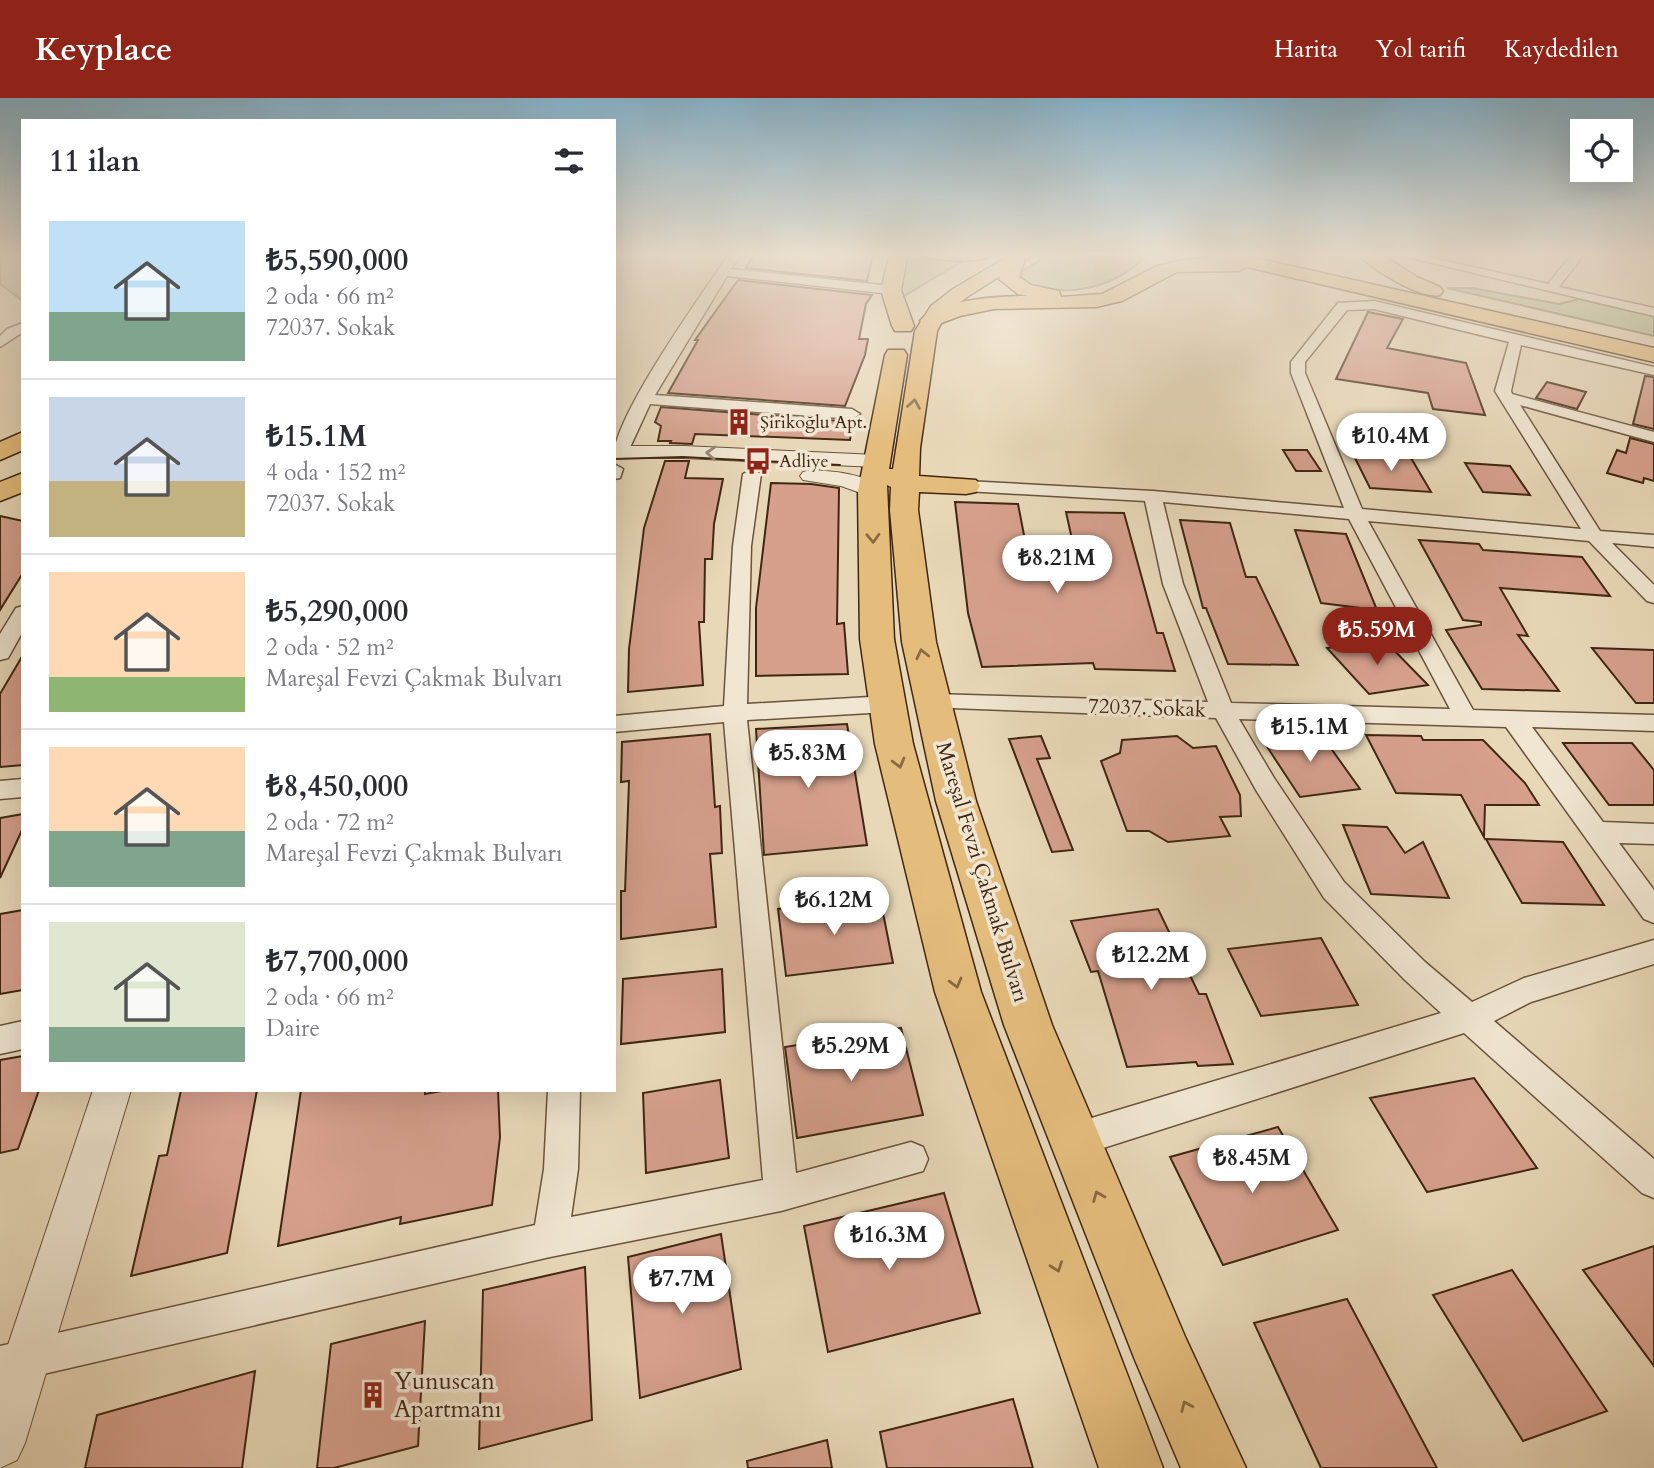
<!DOCTYPE html>
<html lang="tr">
<head>
<meta charset="utf-8">
<style>
	:root { --surface:#fff; --page:#f2f2f3; --text:#2b2b33; --muted:#7c7c81; --line:#e1e1e2; --accent:#8f2418 }
	body { margin:0; font-family:Cardo,serif; background:var(--page); color:var(--text); height:100vh; display:flex; flex-direction:column; font-size:26px; white-space:nowrap }
	* { box-sizing:border-box; margin:0 }
	p { font-size:23px; color:var(--muted) }
	.icon { flex:none; width:38px; height:38px; fill:none; stroke:currentColor; stroke-width:2; stroke-linecap:round; stroke-linejoin:round }
	.map { position:relative; flex:1; overflow:hidden }
	.sheet { position:absolute; left:21px; top:21px; width:595px; height:973px; display:flex; flex-direction:column; background:var(--surface); border-radius:0px; box-shadow:0 7px 28px #0002 }
	.sheet>* { flex:none }
	.buttons { position:absolute; left:1570px; top:21px; display:grid; gap:14px }
	.buttons a { display:grid; place-items:center; width:63px; height:63px; border-radius:0px; background:var(--surface); box-shadow:0 7px 28px #0002; font-size:35px }
	.price { position:absolute; translate:-50% -60px; padding:0 16px; border-radius:24px; background:#fff; color:#222; font-size:23px; line-height:46px; filter:drop-shadow(0 2px 4px #0008) }
	.price::after { content:''; position:absolute; left:50%; top:42px; width:21px; height:16px; margin-left:-10px; background:inherit; clip-path:polygon(0 0,100% 0,50% 100%) }
	.price.selected { background:var(--accent); color:#fff }
	ul { padding:0; list-style:none }
	li { display:flex; align-items:center; gap:21px; height:175px; padding:0 28px }
	li+li { border-top:2px solid var(--line) }
	li span { display:grid; place-items:center; flex:none; width:196px; height:140px; border-radius:0px; color:#555 }
	li>.icon { margin-inline-start:auto }
	span .icon { width:84px; height:84px; fill:#fffc; stroke-width:1 }
	li b { font-size:30px }
	h2 { display:flex; justify-content:space-between; align-items:center; height:84px; padding:0 28px; font-size:30px }
	header { display:flex; align-items:center; gap:42px; box-sizing:border-box; height:98px; padding:0 35px; background:var(--accent); color:#fff }
	header strong { font-size:33px }
	nav { display:flex; gap:38px; margin-inline-start:auto; font-size:24px }
	.map>svg:first-child { display:block }
</style>
</head>
<body>
<header>
<strong>Keyplace</strong>
<nav><a>Harita</a><a>Yol tarifi</a><a>Kaydedilen</a></nav>
</header>
<div class="map">
<svg width="1654" height="1370" viewBox="0 0 1654 1370">
	<rect width="100%" height="100%" fill="#e8d8b8"/>
	<filter id="stains"><feTurbulence type="fractalNoise" baseFrequency=".00286" numOctaves="4"/><feColorMatrix values="0 0 0 0 .2 0 0 0 0 .09 0 0 0 0 .02 0 0 0 .5 -.17"/></filter>
	<radialGradient id="worn" r=".72"><stop offset=".6" stop-color="#630" stop-opacity="0"/><stop offset="1" stop-color="#630" stop-opacity=".3"/></radialGradient>
	<g fill="#b0c093" stroke="#787452" stroke-width="2">
		<path d="M0 155H23V203L0 186Z"/>
		<path d="M906 155 966 161 899 201Z"/>
		<path d="M1052 155H1147L1148 156C1116 190 1068 201 1025 185L1019 175Z"/>
		<path d="M1447 190H1472L1559 206 1579 201 1654 218V238Z"/>
	</g>
	<g fill="#d6a08d" stroke="#402712" stroke-width="2">
		<path d="M755 155H842L873 156 867 183 746 170Z"/>
		<path d="M738 182 872 197 866 206 859 241H868L865 257 845 308 668 295 698 242H695Z"/>
		<path d="M1368 214 1403 221 1387 250 1466 265 1485 317 1433 311 1428 295 1336 281Z"/>
		<path d="M1645 278 1654 279V331L1633 326Z"/>
		<path d="M1547 284 1586 294 1577 311 1536 300Z"/>
		<path d="M661 309 852 324 853 323 850 342 695 336 692 346 670 345 671 343H658L661 328 655 324Z"/>
		<path d="M1630 340 1654 346V383L1644 380 1643 385 1607 375 1617 352 1626 355Z"/>
		<path d="M1283 352H1307L1321 373H1296Z"/>
		<path d="M1353 356 1411 360 1431 394 1370 390Z"/>
		<path d="M665 363H689L685 380 723 381 714 426 712 461H705L704 524H699L703 587 628 594 629 551 644 430Z"/>
		<path d="M1465 365 1510 368 1530 397 1483 394Z"/>
		<path d="M771 385 811 386 839 390 837 526 844 525 848 576 756 578V510Z"/>
		<path d="M955 404 1018 406 1029 463 1077 464 1066 414 1124 415 1157 535H1163L1175 573 1095 571 1093 565 982 569 968 515Z"/>
		<path d="M0 418 23 423V475L0 512Z"/>
		<path d="M1180 422 1230 425 1246 479H1256L1298 567 1228 566 1206 510H1203Z"/>
		<path d="M1295 432 1346 436 1377 512 1321 505Z"/>
		<path d="M1419 442 1479 446 1483 452 1582 459 1610 498 1500 490 1528 538 1518 537 1559 593 1482 591 1446 532 1481 527V524L1463 522Z"/>
		<path d="M1384 542 1428 587 1369 596 1327 550Z"/>
		<path d="M1592 550 1654 552V605H1636Z"/>
		<path d="M23 557V667L0 669V596Z"/>
		<path d="M847 626 867 747 764 757 756 631Z"/>
		<path d="M1292 635H1320L1360 691 1300 699 1260 638Z"/>
		<path d="M710 636 715 709 720 708 722 755 710 756 716 829 621 841V793H625L629 683 621 684 622 644Z"/>
		<path d="M1366 637 1421 638 1423 642H1483L1525 685 1539 707H1485L1484 739 1461 697 1396 695Z"/>
		<path d="M1041 638 1050 660 1037 661 1073 752 1052 754 1009 641Z"/>
		<path d="M1177 638 1193 650 1216 648 1240 697 1241 718 1220 719 1230 738 1168 744 1149 733H1127L1101 663 1120 655 1122 642Z"/>
		<path d="M1563 645H1632L1654 672V707H1609Z"/>
		<path d="M23 716V730L0 780V720Z"/>
		<path d="M1343 727 1387 729 1405 755 1423 744 1449 800 1371 796Z"/>
		<path d="M1486 741 1563 744 1604 807 1522 805Z"/>
		<path d="M880 800 893 865 786 878 778 811Z"/>
		<path d="M1158 811 1199 896H1206L1233 966 1198 968 1196 964 1127 969 1098 873 1091 874 1071 823Z"/>
		<path d="M23 812V892L0 896V816Z"/>
		<path d="M1321 840 1358 907 1261 918 1228 851Z"/>
		<path d="M722 871 725 934 621 946 623 881Z"/>
		<path d="M901 930 923 1017 797 1040 785 949Z"/>
		<path d="M23 958V992H39L18 1051 0 1055V962Z"/>
		<path d="M1474 980 1537 1070 1427 1094 1370 1000Z"/>
		<path d="M720 982 729 1060 646 1075 643 995Z"/>
		<path d="M181 992H257L227 1155 131 1178 159 1058 167 1057Z"/>
		<path d="M301 992H425V996L447 992H498L500 1039 492 1107 400 1126 401 1119 278 1148Z"/>
		<path d="M1278 1029 1338 1132 1223 1167 1170 1059Z"/>
		<path d="M944 1095 980 1215 828 1254 804 1128Z"/>
		<path d="M721 1136 741 1271 640 1300 628 1159Z"/>
		<path d="M1654 1148V1268L1583 1172Z"/>
		<path d="M585 1169 592 1322 479 1351 483 1192Z"/>
		<path d="M1512 1172 1607 1313 1523 1343 1433 1197Z"/>
		<path d="M1347 1201 1437 1370H1321L1254 1225Z"/>
		<path d="M425 1223 418 1348 334 1370H317L331 1246Z"/>
		<path d="M255 1273 242 1370H85L97 1317Z"/>
		<path d="M1013 1301 1033 1370H887L880 1334Z"/>
		<path d="M827 1342 832 1370H748L747 1363Z"/>
	</g>
	<g fill="none" stroke-linecap="round" stroke-linejoin="round">
		<defs>
			<g id="minor">
				<path d="M730 155H742L731 171 891 188 897 192 891 196 727 178 655 297 852 311 860 316 852 321 650 306 626 358H614C614 318 704 193 730 155Z"/>
				<path d="M1390 155H1411L1548 186 1573 155H1585L1559 189 1654 210V218Z"/>
				<path d="M1374 203 1654 269V277L1521 247 1511 293 1512 296 1654 334V344L1520 307 1600 433 1654 437V449L1612 445 1654 487V505L1647 503 1589 443 1368 423 1473 612 1654 617V633L1532 629 1603 724 1654 726V746L1619 745 1654 792V825L1644 821 1506 629 1239 621 1274 680 1344 784 1425 864 1472 904 1524 880 1654 842V866L1531 904 1494 923 1654 1061V1100L1642 1095 1464 935 1075 1059 1063 1054 1058 1042 1063 1030 1075 1025 1441 915 1405 882 1324 800 1256 692 1216 620 925 609 922 604 925 599 933 596 1208 604 1163 486 1145 403 966 393 957 388 966 383 1153 393 1344 410 1291 275V264L1338 205ZM1374 211 1509 244 1495 293 1581 431 1362 411 1305 275V264L1347 212ZM1163 404 1349 421 1450 611 1231 605 1183 486Z"/>
				<path d="M23 225V234L0 249V238L7 231Z"/>
				<path d="M614 366 623 371 620 380 614 381Z"/>
				<path d="M752 371 761 376 751 448 747 606 887 598 895 601 898 606 895 611 887 614 747 622 796 1075 911 1044 923 1049 928 1061 923 1073 781 1113 550 1159 0 1286V1248L535 1127 544 1071 548 992H580L578 1071 571 1119 763 1082 724 624 614 634V618L724 608 733 448 743 376Z"/>
				<path d="M23 508V533L8 560 0 562V536L16 510Z"/>
				<path d="M23 681V699L0 701V683Z"/>
				<path d="M23 923V951L0 956V928Z"/>
			</g>
			<g id="tertiary">
				<path d="M614 348H684L877 357 884 359 887 363 884 367 877 369 684 360H614Z"/>
				<path d="M810 372C831 373 869 375 883 393L880 398 872 399 841 388 803 382 800 378 803 374Z"/>
				<path d="M93 992H131L25 1345 17 1362 0 1370V1271Z"/>
			</g>
			<g id="primary">
				<path d="M1014 155H1036L967 199 946 216 937 233 920 350 919 378 976 382 980 388 976 394 966 396 919 394 918 412 936 544 976 703 1052 927 1186 1241 1246 1370H1181L1135 1262 1004 927 936 703 902 544 890 412 891 389 887 387 894 541 913 646 981 894 1163 1370H1099L935 894 875 646 860 541 858 393 885 257 888 252H904L907 257 889 371H893L915 233 931 208 953 191Z"/>
				<path d="M23 334V352L0 362V344Z"/>
				<path d="M23 375V394L0 403V384Z"/>
			</g>
			<g id="trunk">
				<path d="M890 155H908L901 192 914 228 911 233H895L892 228 881 192Z"/>
				<path d="M924 155H995C985 166 942 163 926 159Z"/>
				<path d="M1016 155 1025 161 1019 179 1031 187 1059 193 1061 199 1102 196 1157 168 1182 162 1209 160 1202 155H1234L1654 250V264L1247 169 1239 173 1177 174 1122 203 1096 209 994 211 960 218 931 229 924 227 920 223C937 201 1002 198 1028 198L1018 196 999 181 1007 161Z"/>
				<path d="M1358 155H1379L1417 179 1440 189 1443 193 1440 197C1422 202 1368 170 1358 155Z"/>
			</g>
		</defs>
		<use href="#minor" stroke="#6a533c" stroke-width="3"/>
		<use href="#tertiary" stroke="#6a533c" stroke-width="2"/>
		<use href="#primary" stroke="#402712" stroke-width="3"/>
		<use href="#trunk" stroke="#402712" stroke-width="3"/>
		<use href="#minor" fill="#f0e6d1" fill-rule="evenodd"/>
		<use href="#tertiary" fill="#f0e6d1" fill-rule="evenodd"/>
		<use href="#primary" fill="#e4bc7c" fill-rule="evenodd"/>
		<use href="#trunk" fill="#e4bc7c" fill-rule="evenodd"/>
		<path stroke="#402712" stroke-width="2" d="M614 361 683 359 840 367"/>
	</g>
	<defs><path id="oneway-chevron" d="M-2-3.5L2.5 0L-2 3.5" fill="none" stroke-width="1.6" stroke-linecap="round" stroke-linejoin="round" transform="scale(1.75)"/></defs>
	<g stroke="#8a6a42">
		<use href="#oneway-chevron" transform="translate(914 306) rotate(-81)"/>
		<use href="#oneway-chevron" transform="translate(873 440) rotate(88)"/>
		<use href="#oneway-chevron" transform="translate(922 556) rotate(-103)"/>
		<use href="#oneway-chevron" transform="translate(899 665) rotate(75)"/>
		<use href="#oneway-chevron" transform="translate(956 885) rotate(75)"/>
		<use href="#oneway-chevron" transform="translate(1098 1098) rotate(-112)"/>
		<use href="#oneway-chevron" transform="translate(1057 1169) rotate(70)"/>
		<use href="#oneway-chevron" transform="translate(1186 1308) rotate(-114)"/>
	</g>
	<use stroke="#988672" href="#oneway-chevron" transform="translate(711 355) rotate(-177)"/>
	<linearGradient id="sky" x2="0" y2="1"><stop stop-color="#87b6d0"/><stop offset="0.45" stop-color="#f5eddf"/><stop offset="1" stop-color="#f5eddf" stop-opacity="0"/></linearGradient>
	<rect width="1654" height="347" fill="url(#sky)"/>
	<defs>
		<symbol id="building-bare" viewBox="-9 -9 18 18"><path d="M-4-6H4V6H1V3H-1V6H-4ZM-2.5-4.3h1.7v1.8h-1.7ZM.8-4.3h1.7v1.8H.8ZM-2.5-1h1.7V.8h-1.7ZM.8-1h1.7V.8H.8Z" fill="#8f2418" stroke="#f0e6d1" stroke-width="2.5" paint-order="stroke"/></symbol>
		<symbol id="bus-bare" viewBox="-9 -9 18 18"><path d="M-5-6H5V4H4V6H2V4H-2V6H-4V4H-5ZM-3.5-4V0h7V-4ZM-3.5 1.2v1.5H-2V1.2ZM2 1.2v1.5H3.5V1.2Z" fill="#8f2418" stroke="#f0e6d1" stroke-width="2.5" paint-order="stroke"/></symbol>
	</defs>
	<g fill-rule="evenodd">
		<use href="#building-bare" x="720" y="305" width="38" height="38"/>
		<use href="#bus-bare" x="739" y="344" width="38" height="38"/>
		<use href="#building-bare" x="354" y="1278" width="38" height="38"/>
	</g>
	<g text-anchor="middle" dominant-baseline="central" stroke-width="7" stroke-linejoin="round" paint-order="stroke">
		<g font-size="18" fill="#402712" stroke="#f0e6d1" text-anchor="start">
			<text x="760" y="324">Şirikoğlu Apt.</text>
			<text x="779" y="363">Adliye</text>
		</g>
		<g font-size="21" fill="#402712" stroke="#f0e6d1">
			<text transform="translate(1147 610) rotate(2)">72037. Sokak</text>
			<text transform="translate(982 774) rotate(73)">Mareşal Fevzi Çakmak Bulvarı</text>
		</g>
		<g font-size="24" fill="#402712" stroke="#f0e6d1" text-anchor="start">
			<text x="394" y="1283">Yunuscan<tspan x="394" dy="28">Apartmanı</tspan></text>
		</g>
	</g>
	<rect width="100%" height="100%" filter="url(#stains)"/>
	<rect width="100%" height="100%" fill="url(#worn)"/>
</svg>
<div class="buttons">
<a><svg class="icon" aria-label="locate" viewBox="0 0 24 24"><circle cx="12" cy="12" r="6"/><path d="M12 2v4M12 18v4M2 12h4M18 12h4"/></svg></a>
</div>
<b class="price" style="left:1391px;top:375px">₺10.4M</b>
<b class="price" style="left:1057px;top:497px">₺8.21M</b>
<b class="price selected" style="left:1377px;top:569px">₺5.59M</b>
<b class="price" style="left:1310px;top:666px">₺15.1M</b>
<b class="price" style="left:808px;top:692px">₺5.83M</b>
<b class="price" style="left:834px;top:839px">₺6.12M</b>
<b class="price" style="left:1151px;top:894px">₺12.2M</b>
<b class="price" style="left:851px;top:985px">₺5.29M</b>
<b class="price" style="left:1252px;top:1097px">₺8.45M</b>
<b class="price" style="left:889px;top:1174px">₺16.3M</b>
<b class="price" style="left:682px;top:1218px">₺7.7M</b>
<section class="sheet">
<h2>11 ilan<svg class="icon" aria-label="filters" viewBox="0 0 24 24"><path d="M4 7h16M4 17h16"/><circle cx="9" cy="7" r="2"/><circle cx="15" cy="17" r="2"/></svg></h2>
<ul>
<li><span style="background:linear-gradient(#bfe0f5 65%,#7fa58c 0)"><svg class="icon" aria-label="home" viewBox="0 0 24 24"><path d="M3 11l9-7 9 7M6 9v11h12V9"/></svg></span><div><b>₺5,590,000</b><p>2 oda · 66 m²</p><p>72037. Sokak</p></div></li>
<li><span style="background:linear-gradient(#c9d6e8 60%,#c2b280 0)"><svg class="icon" aria-label="home" viewBox="0 0 24 24"><path d="M3 11l9-7 9 7M6 9v11h12V9"/></svg></span><div><b>₺15.1M</b><p>4 oda · 152 m²</p><p>72037. Sokak</p></div></li>
<li><span style="background:linear-gradient(#ffd9b3 75%,#8fb573 0)"><svg class="icon" aria-label="home" viewBox="0 0 24 24"><path d="M3 11l9-7 9 7M6 9v11h12V9"/></svg></span><div><b>₺5,290,000</b><p>2 oda · 52 m²</p><p>Mareşal Fevzi Çakmak Bulvarı</p></div></li>
<li><span style="background:linear-gradient(#ffd9b3 60%,#7fa58c 0)"><svg class="icon" aria-label="home" viewBox="0 0 24 24"><path d="M3 11l9-7 9 7M6 9v11h12V9"/></svg></span><div><b>₺8,450,000</b><p>2 oda · 72 m²</p><p>Mareşal Fevzi Çakmak Bulvarı</p></div></li>
<li><span style="background:linear-gradient(#dfe7d0 75%,#7fa58c 0)"><svg class="icon" aria-label="home" viewBox="0 0 24 24"><path d="M3 11l9-7 9 7M6 9v11h12V9"/></svg></span><div><b>₺7,700,000</b><p>2 oda · 66 m²</p><p>Daire</p></div></li>
</ul>
</section>
</div>
</body>
</html>
